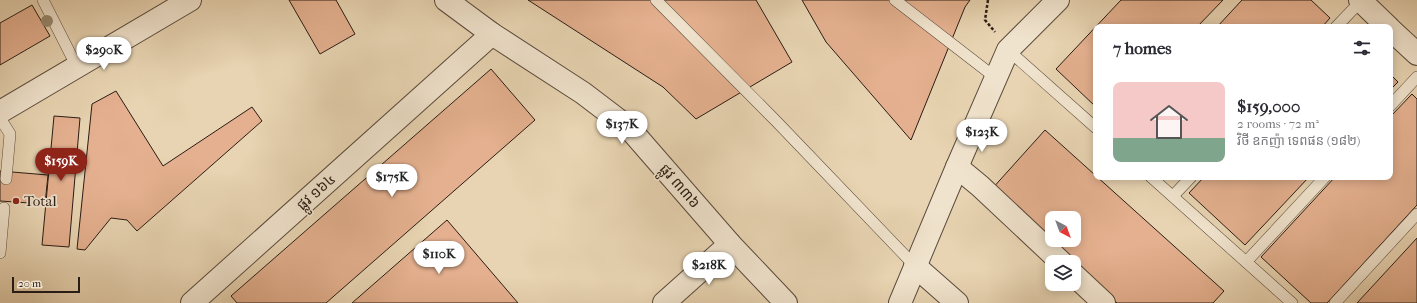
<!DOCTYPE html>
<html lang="en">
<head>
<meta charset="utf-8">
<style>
	:root { --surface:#fff; --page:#f2f2f3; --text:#2b2b33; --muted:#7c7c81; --accent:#8f2418 }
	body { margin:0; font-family:"IM FELL French Canon","Noto Sans Khmer",serif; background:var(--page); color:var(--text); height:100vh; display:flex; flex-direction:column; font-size:15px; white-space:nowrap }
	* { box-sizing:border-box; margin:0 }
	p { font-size:13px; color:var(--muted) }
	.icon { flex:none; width:22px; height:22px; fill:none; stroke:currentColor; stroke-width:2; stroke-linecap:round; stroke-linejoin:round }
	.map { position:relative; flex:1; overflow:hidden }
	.drawer { position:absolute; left:1093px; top:24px; width:300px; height:156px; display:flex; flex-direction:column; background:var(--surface); border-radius:8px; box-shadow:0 2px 10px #0003 }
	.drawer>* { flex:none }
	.needle { width:26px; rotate:139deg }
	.buttons { position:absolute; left:1045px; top:211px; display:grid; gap:8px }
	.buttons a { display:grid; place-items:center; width:36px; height:36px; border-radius:8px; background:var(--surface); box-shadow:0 2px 10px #0003; font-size:20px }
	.scale { position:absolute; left:12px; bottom:10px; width:68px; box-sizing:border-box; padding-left:4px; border:2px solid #2b1c15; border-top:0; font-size:11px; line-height:14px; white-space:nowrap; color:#2b1c15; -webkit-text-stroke:3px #f0e3cd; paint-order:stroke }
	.price { position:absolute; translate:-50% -34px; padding:0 9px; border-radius:14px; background:#fff; color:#222; font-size:13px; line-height:26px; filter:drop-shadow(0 1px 2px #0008) }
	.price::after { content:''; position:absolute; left:50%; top:24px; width:12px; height:9px; margin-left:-6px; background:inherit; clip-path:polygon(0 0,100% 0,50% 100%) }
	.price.current { background:var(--accent); color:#fff }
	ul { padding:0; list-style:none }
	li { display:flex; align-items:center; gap:12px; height:100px; padding:0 20px }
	li span { display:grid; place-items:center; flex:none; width:112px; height:80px; border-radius:8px; color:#555 }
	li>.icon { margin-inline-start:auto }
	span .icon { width:48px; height:48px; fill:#fffc; stroke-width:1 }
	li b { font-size:17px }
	h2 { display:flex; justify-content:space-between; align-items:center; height:48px; padding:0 20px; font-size:17px }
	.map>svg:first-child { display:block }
</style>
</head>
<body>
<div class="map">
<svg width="1417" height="303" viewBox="0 0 1417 303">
	<rect width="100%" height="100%" fill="#e8d4b2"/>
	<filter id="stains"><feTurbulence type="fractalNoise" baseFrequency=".005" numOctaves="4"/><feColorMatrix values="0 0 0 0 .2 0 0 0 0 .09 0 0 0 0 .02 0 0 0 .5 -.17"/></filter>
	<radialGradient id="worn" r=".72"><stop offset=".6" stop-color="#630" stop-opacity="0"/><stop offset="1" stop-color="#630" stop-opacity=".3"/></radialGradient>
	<g fill="#e4b08f" stroke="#2b1c15" fill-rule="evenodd">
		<path d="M289 0H336L355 34 320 54Z"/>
		<path d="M528 0H756L792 62 696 119 663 87Z"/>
		<path d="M802 0H970L965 7 911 140 826 42Z"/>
		<path d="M1121 0H1223L1197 27H1096V107L1056 69Z"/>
		<path d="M1242 0H1311L1330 18 1322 27H1217Z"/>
		<path d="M32 5 50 36 0 65V23Z"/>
		<path d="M491 69 535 120 326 303H237L231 296Z"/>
		<path d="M1390 74 1398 82 1390 90Z"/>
		<path d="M116 91 163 166 252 107 262 121 137 231 127 220 111 218 85 250 77 249 92 104Z"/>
		<path d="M1412 94 1417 99V205L1327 303H1311L1261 257 1335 177H1390V117Z"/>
		<path d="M54 116 80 118 69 247 42 245Z"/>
		<path d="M1045 130 1224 291 1213 303H1117L1074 265V262H1071L991 190ZM1052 218H1074V240H1052Z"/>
		<path d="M0 171 48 175 45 204 0 201Z"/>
		<path d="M1204 177H1309L1245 245 1189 193Z"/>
		<path d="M447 220 518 303H352Z"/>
		<path d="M1417 238V303H1357Z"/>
	</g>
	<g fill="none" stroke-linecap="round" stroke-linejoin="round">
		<defs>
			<g id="service">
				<path d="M43 0 77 67"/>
				<path d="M656 0 776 121 915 266"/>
				<path d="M895 0 996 78"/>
				<path d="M1336 27 1361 1"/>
				<path d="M1008 50 1096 128"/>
				<path d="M1390 106 1417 77"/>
				<path d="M0 118 10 134 6 179"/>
				<path d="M1151 177 1292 303"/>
				<path d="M1173 196 1191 177"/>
				<path d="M0 253 4 208"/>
				<path d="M1246 262 1325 177"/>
				<path d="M1335 303 1417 214"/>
			</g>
			<g id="minor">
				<path d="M446 0 492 34 583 93 629 128 730 244 786 303"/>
				<path d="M1360 0 1388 27"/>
				<path d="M1390 29 1417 54"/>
				<path d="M957 167 980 186 1061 262"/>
				<path d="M915 266 957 303"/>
				<path d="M1074 275 1104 303"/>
				<path d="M192 303 492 34"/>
				<path d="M664 303 730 244"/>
				<path d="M900 303 957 167 1008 50 1058 0"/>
			</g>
			<path id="tertiary" d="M0 112 190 0"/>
		</defs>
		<use href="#service" stroke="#5a4a3c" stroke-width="12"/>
		<use href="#minor" stroke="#5a4a3c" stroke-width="24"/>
		<use href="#tertiary" stroke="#5a4a3c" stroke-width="24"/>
		<path stroke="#2b1c15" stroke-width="2.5" stroke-dasharray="3 2" stroke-linecap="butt" d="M988 0 985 20 995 32"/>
		<use href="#service" stroke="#f0e3cd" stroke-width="11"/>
		<use href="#minor" stroke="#f0e3cd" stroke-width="22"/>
		<use href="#tertiary" stroke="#f0e3cd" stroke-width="22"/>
	</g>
	<circle fill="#98896f" cx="47" cy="21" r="6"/>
	<circle fill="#8f2418" stroke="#f0e3cd" stroke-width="1.5" cx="16" cy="201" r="4"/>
	<g text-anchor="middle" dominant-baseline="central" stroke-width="3.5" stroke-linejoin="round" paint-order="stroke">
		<g font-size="15" fill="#2b1c15" stroke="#f0e3cd">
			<text transform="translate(680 186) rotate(49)">ផ្លូវ ៣៣៦</text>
			<text transform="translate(316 192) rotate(-42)">ផ្លូវ ១៦៤</text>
		</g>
		<g font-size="15" fill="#2b1c15" stroke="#f0e3cd" text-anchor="start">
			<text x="24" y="201">Total</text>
		</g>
	</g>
	<rect width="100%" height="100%" filter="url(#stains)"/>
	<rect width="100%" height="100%" fill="url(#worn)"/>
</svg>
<div class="buttons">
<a><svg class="needle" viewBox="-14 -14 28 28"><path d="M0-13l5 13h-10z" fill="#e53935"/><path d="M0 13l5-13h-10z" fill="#7c7c81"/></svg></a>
<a><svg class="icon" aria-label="layers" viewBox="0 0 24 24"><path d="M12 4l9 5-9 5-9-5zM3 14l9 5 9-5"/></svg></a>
</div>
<div class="scale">20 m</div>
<b class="price" style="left:104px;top:71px">$290K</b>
<b class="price" style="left:622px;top:145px">$137K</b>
<b class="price" style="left:982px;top:153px">$123K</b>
<b class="price current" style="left:61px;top:182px">$159K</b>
<b class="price" style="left:392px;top:198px">$175K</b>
<b class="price" style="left:439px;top:275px">$110K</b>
<b class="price" style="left:709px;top:286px">$218K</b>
<section class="drawer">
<h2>7 homes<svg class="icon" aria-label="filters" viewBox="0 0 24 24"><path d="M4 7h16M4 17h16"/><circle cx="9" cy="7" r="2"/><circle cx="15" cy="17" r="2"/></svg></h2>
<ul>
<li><span style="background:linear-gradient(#f6c9c9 70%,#7fa58c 0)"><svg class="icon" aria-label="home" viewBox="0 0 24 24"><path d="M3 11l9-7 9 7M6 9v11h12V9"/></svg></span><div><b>$159,000</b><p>2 rooms · 72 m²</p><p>វិថី ឧកញ៉ា ទេពផន (១៨២)</p></div></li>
</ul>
</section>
</div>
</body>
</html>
